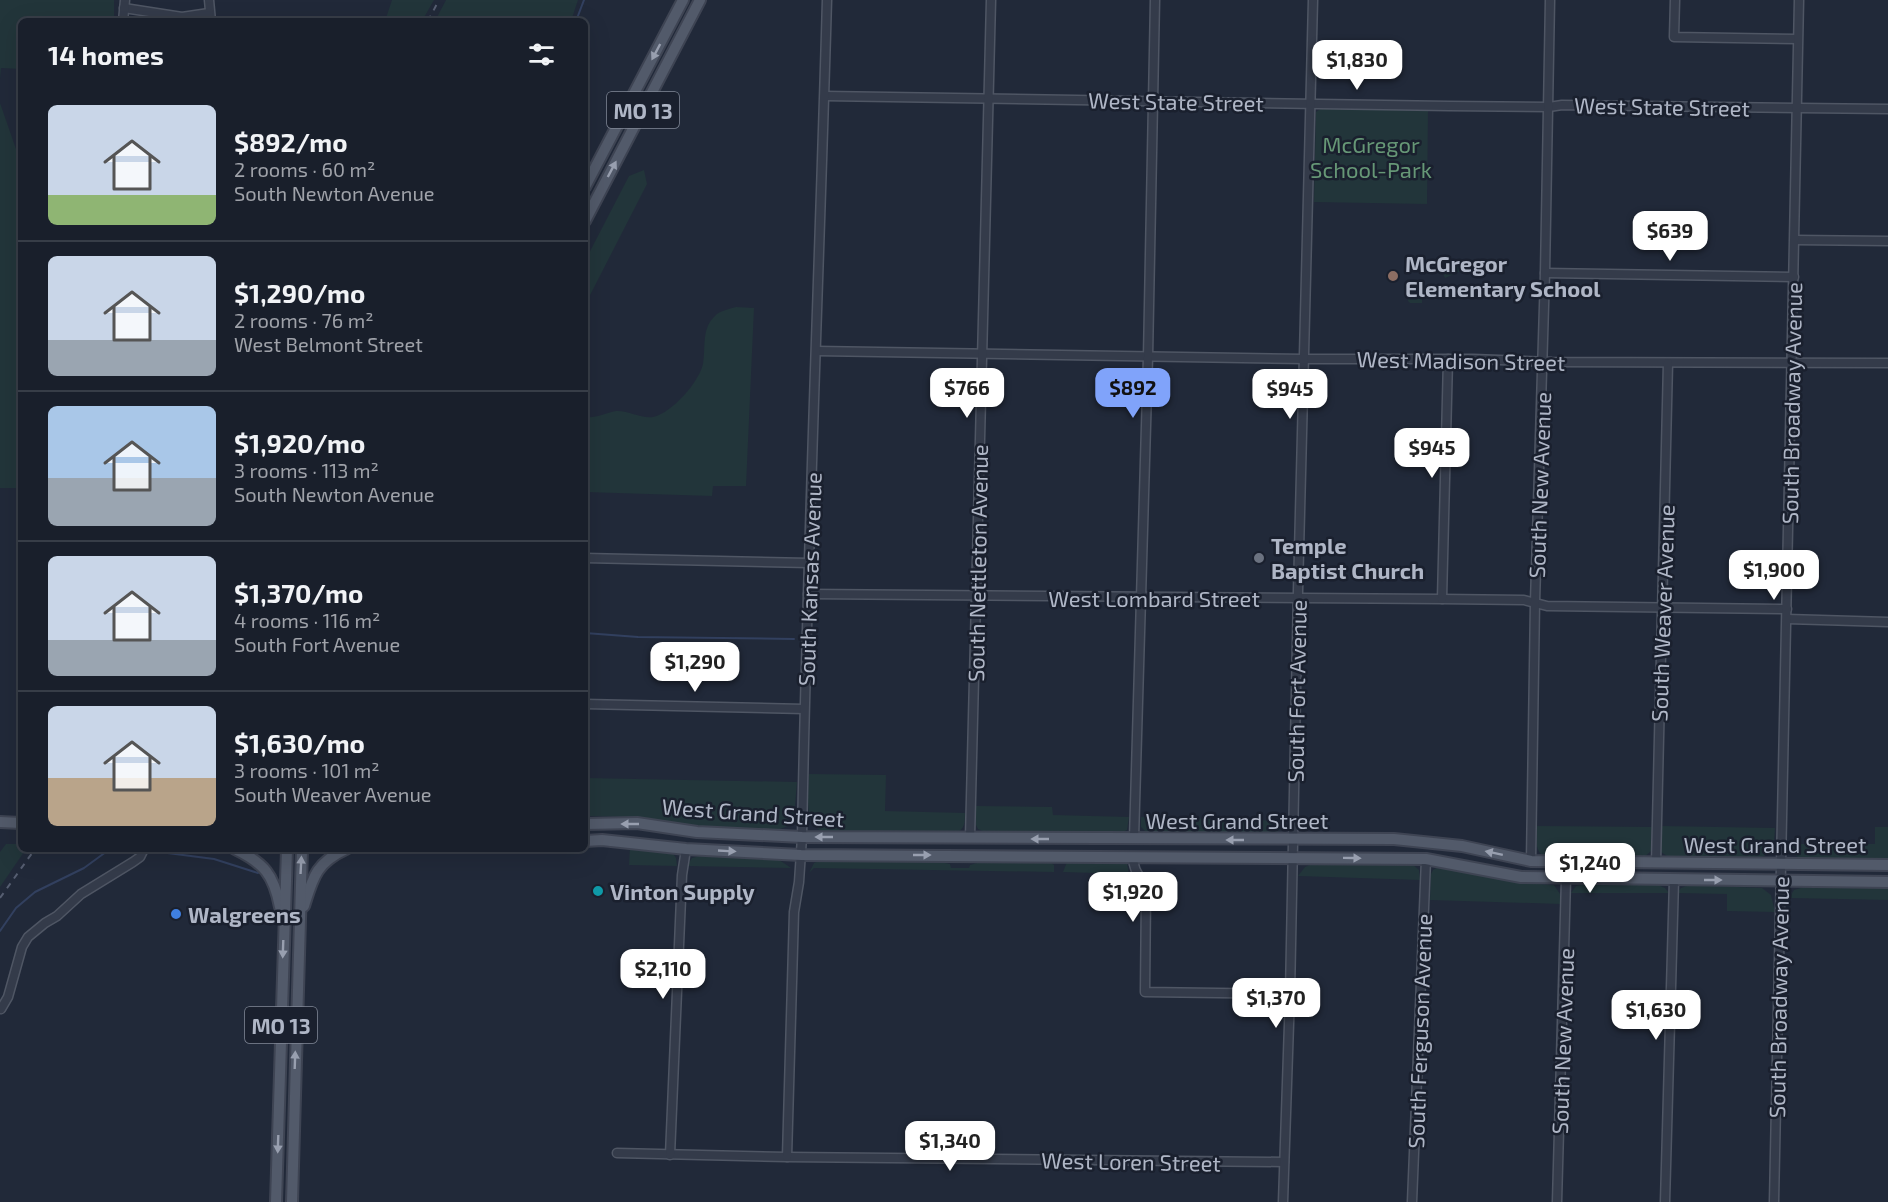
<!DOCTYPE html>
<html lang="en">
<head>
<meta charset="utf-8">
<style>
	:root { --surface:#191f2b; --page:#222733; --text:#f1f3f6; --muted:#9fa2a9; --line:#373d47; --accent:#80a3fa }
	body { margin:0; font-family:"Exo 2",sans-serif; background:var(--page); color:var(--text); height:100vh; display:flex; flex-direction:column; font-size:22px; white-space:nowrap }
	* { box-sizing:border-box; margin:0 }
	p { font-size:20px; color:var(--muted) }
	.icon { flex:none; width:33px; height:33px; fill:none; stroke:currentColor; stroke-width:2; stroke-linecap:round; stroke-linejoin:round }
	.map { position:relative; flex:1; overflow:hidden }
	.panel { position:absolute; left:18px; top:18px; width:570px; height:834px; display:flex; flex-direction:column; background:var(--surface); border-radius:9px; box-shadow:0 6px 24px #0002,0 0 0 2px var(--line) }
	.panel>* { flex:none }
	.price { position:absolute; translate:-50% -51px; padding:0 14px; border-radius:12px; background:#fff; color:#222; font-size:20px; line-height:39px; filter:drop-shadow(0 2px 3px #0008) }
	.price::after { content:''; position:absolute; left:50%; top:36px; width:18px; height:14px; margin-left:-9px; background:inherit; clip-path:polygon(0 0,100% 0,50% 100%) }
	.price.on { background:var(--accent); color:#111 }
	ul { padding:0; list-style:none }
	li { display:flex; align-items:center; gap:18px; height:150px; padding:0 30px }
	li+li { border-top:2px solid var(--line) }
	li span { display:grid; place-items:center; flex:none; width:168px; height:120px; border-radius:9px; color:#555 }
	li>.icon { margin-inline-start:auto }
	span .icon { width:72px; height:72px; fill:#fffc; stroke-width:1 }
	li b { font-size:26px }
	h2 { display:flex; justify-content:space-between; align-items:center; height:72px; padding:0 30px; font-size:26px }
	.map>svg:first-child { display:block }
</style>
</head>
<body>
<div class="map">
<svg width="1888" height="1202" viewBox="0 0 1888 1202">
	<rect width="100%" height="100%" fill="#212939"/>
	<g fill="#22353a">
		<path d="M0 0H114V21H21V69L1 68 0 79Z"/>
		<path d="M392 0H434L422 21H385Z"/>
		<path d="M446 0H578L571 21H435Z"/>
		<path d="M0 103 16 149 21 153V488H0Z"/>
		<path d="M1322 108 1428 110 1427 204 1314 202 1316 112Z"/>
		<path d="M644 170 647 184 585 305V261L629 176Z"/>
		<path d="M1458 260 1461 271 1445 278 1442 272 1446 262Z"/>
		<path d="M1409 286H1422V303H1410L1408 301Z"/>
		<path d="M736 307 754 308 746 486H713L712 496 585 492V417C598 418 605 413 616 411 628 410 641 419 653 417 672 413 699 382 703 364 706 347 701 329 715 316 719 311 729 309 736 307Z"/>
		<path d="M809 774 886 775 885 811 965 813C965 822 965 830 955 833L821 831C803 820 809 792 809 774Z"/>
		<path d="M585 778 797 782 794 817 788 826 775 831 695 828 631 817 585 816Z"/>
		<path d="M976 806 1052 807 1053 815 1129 817 1127 830 1119 834 987 833 978 829 976 825Z"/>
		<path d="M1141 817 1286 821 1284 827 1274 834 1147 833 1141 827Z"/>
		<path d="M1537 826 1652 827 1651 851 1643 858 1547 857C1533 853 1537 838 1537 826Z"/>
		<path d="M1660 826 1775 828C1774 844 1774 853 1758 859L1670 858 1661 852Z"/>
		<path d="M1875 827H1888V860L1803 859C1795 856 1790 853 1789 844H1875Z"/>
		<path d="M6 844H17L24 852 0 887V852Z"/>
		<path d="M630 846 672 852 676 858 677 866 629 865Z"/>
		<path d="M699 856 778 859 791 868 687 866 692 858Z"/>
		<path d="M925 859 950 864 951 868H969L970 865 984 861H1049L1054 865V872L814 868 809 873 814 863 821 860Z"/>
		<path d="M1123 861 1127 864 1129 874 1063 872 1067 862Z"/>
		<path d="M1314 863 1412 864 1419 870 1420 880 1298 876 1305 867Z"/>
		<path d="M1438 867 1519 883 1554 885 1560 894 1561 904 1430 900 1431 874 1433 870Z"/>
		<path d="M1585 884 1658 885 1665 888 1669 893H1571L1576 886Z"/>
		<path d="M1689 885 1762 888 1771 895 1775 912 1727 911V894L1677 893 1681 888Z"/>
		<path d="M1804 887H1888V900L1789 898 1794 890Z"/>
	</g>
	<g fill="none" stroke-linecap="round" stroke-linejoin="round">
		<g stroke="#32405f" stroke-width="2">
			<path d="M576 21 584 0"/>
			<path d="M585 633 638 637 794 639"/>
			<path d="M111 849 132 851"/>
			<path d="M152 851 214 859 258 873"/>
			<path d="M0 931 16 908 35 892 84 868 110 849"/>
		</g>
		<defs>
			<g id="minor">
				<path d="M209 0 211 21"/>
				<path d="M1675 0 1674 37 1797 39"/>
				<path d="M124 8 182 17 209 13"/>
				<path d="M123 21 125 0"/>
				<path d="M825 96 1449 106 1549 107 1562 105 1888 109"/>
				<path d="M1795 240 1888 241"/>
				<path d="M1545 273 1794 277"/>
				<path d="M817 351 1304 359H1473L1552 362 1888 363"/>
				<path d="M585 558 809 563"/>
				<path d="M808 594 1442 599 1524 600 1547 606 1787 609"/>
				<path d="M1442 599 1448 359"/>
				<path d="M1787 619 1888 622"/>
				<path d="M585 704 804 709"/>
				<path d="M970 838 991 0"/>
				<path d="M1134 839 1148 357 1155 0"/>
				<path d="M1133 857C1134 877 1144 876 1146 893L1145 992 1290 994"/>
				<path d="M1531 861 1535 602 1545 273 1550 0"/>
				<path d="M1656 863 1668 363"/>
				<path d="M1 1009 8 997 22 947 28 937 45 923 57 916 81 894 133 862 140 857 144 849"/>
				<path d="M617 1153 787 1157 1284 1162"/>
				<path d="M670 1155 682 875 686 849"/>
				<path d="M787 1157 794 912 799 882 802 837C807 558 819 279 827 0"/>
				<path d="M1283 1202 1290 994 1298 591 1313 0"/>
				<path d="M1412 1202 1426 859"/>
				<path d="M1557 1202 1566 879"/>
				<path d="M1665 1202 1674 880"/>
				<path d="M1774 1202 1799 0"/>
			</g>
			<g id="major">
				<path d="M585 187 683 0"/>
				<path d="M585 221 700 0"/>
				<path d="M0 822 21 823"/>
				<path d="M585 824 637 823 697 832 802 837 1394 839 1462 846 1531 861 1888 865"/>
				<path d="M585 841 602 840 686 849 801 855 1426 859 1521 877 1888 882"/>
				<path d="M235 849C264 863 274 875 280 907"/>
				<path d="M304 906C313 877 316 863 346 849"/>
				<path d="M276 1202 287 849"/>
				<path d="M292 1202 302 849"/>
			</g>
		</defs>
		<use href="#minor" stroke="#4f5664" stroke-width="11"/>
		<use href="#major" stroke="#3e4453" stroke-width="14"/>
		<use href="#minor" stroke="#343b4a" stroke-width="8"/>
		<use href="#major" stroke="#525a6a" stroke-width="10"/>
		<g stroke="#565e71" stroke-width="2" stroke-dasharray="6 6" stroke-linecap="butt">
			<path d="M428 21 439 0"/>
			<path d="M0 898 35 849"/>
		</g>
	</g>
	<defs><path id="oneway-solid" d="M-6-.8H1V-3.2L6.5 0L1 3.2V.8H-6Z" transform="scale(1.5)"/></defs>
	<g fill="#989faf">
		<use href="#oneway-solid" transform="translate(656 52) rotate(118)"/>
		<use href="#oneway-solid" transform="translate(612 169) rotate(-62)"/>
		<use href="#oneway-solid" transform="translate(630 824) rotate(-180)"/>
		<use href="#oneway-solid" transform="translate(824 837) rotate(-180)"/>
		<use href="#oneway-solid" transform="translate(1040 839) rotate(-180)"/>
		<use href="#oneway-solid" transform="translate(1235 840) rotate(-180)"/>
		<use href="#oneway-solid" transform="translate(727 851) rotate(3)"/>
		<use href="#oneway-solid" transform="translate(1494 853) rotate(-168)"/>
		<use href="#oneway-solid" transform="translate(922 855)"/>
		<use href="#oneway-solid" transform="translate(1352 858) rotate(1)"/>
		<use href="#oneway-solid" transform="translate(301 865) rotate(-87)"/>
		<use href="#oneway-solid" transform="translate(1713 880)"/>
		<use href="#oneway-solid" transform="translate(283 949) rotate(92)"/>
		<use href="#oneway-solid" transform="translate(295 1060) rotate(-88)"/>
		<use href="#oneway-solid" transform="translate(278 1144) rotate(92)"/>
	</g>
	<circle fill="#8d6e63" stroke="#1a202e" stroke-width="2" cx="1393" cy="276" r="6"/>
	<circle fill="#6b7280" stroke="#1a202e" stroke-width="2" cx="1259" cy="558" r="6"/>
	<circle fill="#0f9aa8" stroke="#1a202e" stroke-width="2" cx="598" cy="891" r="6"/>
	<circle fill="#3f7fe0" stroke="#1a202e" stroke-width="2" cx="176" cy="914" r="6"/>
	<g text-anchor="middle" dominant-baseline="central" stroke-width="5" stroke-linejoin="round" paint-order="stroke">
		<g fill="#1a202e" stroke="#828998" stroke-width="1.5">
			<rect x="607" y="92" width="72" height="36" rx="4.5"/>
			<rect x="245" y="1007" width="72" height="36" rx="4.5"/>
		</g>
		<g font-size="21" font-weight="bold" fill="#afb6c6">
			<text x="643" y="110">MO 13</text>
			<text x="281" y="1025">MO 13</text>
		</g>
		<g font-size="22" fill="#afb6c6" stroke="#1a202e">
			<text transform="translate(1176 101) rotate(1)">West State Street</text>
			<text transform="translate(1662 106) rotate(1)">West State Street</text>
			<text transform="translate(1461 360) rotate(1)">West Madison Street</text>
			<text transform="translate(1791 403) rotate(-89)">South Broadway Avenue</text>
			<text transform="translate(1539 485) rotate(-88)">South New Avenue</text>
			<text transform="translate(977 563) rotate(-89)">South Nettleton Avenue</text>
			<text transform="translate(809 579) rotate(-88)">South Kansas Avenue</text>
			<text x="1154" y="598">West Lombard Street</text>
			<text transform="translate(1662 613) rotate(-88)">South Weaver Avenue</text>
			<text transform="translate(1296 691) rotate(-89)">South Fort Avenue</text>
			<text transform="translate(753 812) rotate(4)">West Grand Street</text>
			<text x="1237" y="820">West Grand Street</text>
			<text x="1775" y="844">West Grand Street</text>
			<text transform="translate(1778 997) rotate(-89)">South Broadway Avenue</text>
			<text transform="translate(1419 1031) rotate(-88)">South Ferguson Avenue</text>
			<text transform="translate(1562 1041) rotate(-88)">South New Avenue</text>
			<text transform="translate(1131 1161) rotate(1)">West Loren Street</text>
		</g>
		<g font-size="22" fill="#669776" stroke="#1a202e">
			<text x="1371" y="144">McGregor<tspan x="1371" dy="25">School-Park</tspan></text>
		</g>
		<g font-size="22" font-weight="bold" fill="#afb6c6" stroke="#1a202e" text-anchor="start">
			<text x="1405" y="263">McGregor<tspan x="1405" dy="25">Elementary School</tspan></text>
			<text x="1271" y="545">Temple<tspan x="1271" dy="25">Baptist Church</tspan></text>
			<text x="610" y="891">Vinton Supply</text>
			<text x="188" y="914">Walgreens</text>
		</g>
	</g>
</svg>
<b class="price" style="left:1357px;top:91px">$1,830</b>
<b class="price" style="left:1670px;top:262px">$639</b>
<b class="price" style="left:967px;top:419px">$766</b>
<b class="price on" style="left:1133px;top:419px">$892</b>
<b class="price" style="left:1290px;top:420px">$945</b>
<b class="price" style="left:1432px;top:479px">$945</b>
<b class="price" style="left:1774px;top:601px">$1,900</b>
<b class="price" style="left:695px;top:693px">$1,290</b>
<b class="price" style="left:1590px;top:894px">$1,240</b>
<b class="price" style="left:1133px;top:923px">$1,920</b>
<b class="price" style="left:663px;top:1000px">$2,110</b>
<b class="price" style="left:1276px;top:1029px">$1,370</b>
<b class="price" style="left:1656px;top:1041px">$1,630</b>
<b class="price" style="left:950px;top:1172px">$1,340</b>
<section class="panel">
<h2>14 homes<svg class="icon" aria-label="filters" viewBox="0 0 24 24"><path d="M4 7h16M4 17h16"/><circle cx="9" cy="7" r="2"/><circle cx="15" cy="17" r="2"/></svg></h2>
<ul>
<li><span style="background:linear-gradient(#c9d6e8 75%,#8fb573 0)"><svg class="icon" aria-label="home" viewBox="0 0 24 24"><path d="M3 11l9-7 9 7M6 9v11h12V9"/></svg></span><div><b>$892/mo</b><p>2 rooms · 60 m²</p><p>South Newton Avenue</p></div></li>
<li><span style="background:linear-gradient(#c9d6e8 70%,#9aa5b1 0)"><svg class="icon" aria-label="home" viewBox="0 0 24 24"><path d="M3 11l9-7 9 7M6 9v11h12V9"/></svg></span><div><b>$1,290/mo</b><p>2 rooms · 76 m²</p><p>West Belmont Street</p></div></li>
<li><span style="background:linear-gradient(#a9c7e8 60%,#9aa5b1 0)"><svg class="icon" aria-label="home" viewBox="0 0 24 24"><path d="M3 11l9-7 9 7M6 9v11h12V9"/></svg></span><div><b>$1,920/mo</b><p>3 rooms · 113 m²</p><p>South Newton Avenue</p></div></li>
<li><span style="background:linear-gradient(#c9d6e8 70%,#9aa5b1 0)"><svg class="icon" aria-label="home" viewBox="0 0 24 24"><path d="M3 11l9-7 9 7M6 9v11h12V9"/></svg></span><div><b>$1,370/mo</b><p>4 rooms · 116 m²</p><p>South Fort Avenue</p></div></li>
<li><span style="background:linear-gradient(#c9d6e8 60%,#b9a48a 0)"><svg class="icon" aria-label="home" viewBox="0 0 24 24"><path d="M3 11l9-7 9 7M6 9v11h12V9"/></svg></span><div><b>$1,630/mo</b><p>3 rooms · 101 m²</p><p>South Weaver Avenue</p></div></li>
</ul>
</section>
</div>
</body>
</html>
